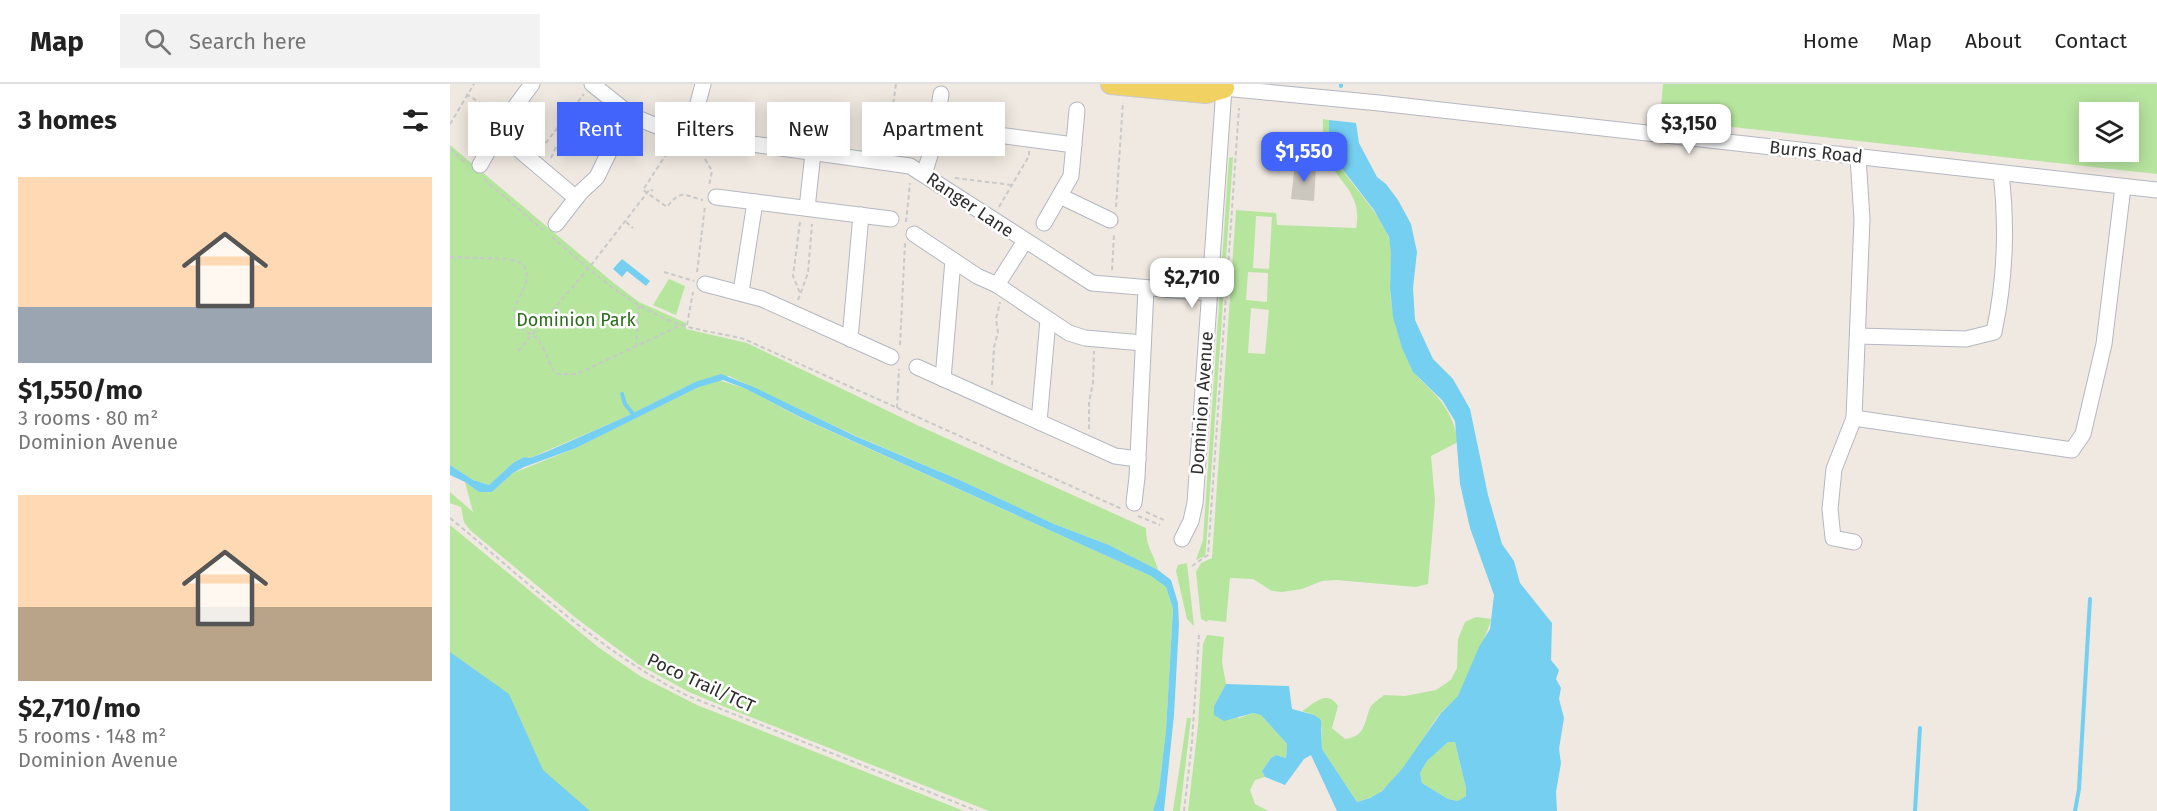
<!DOCTYPE html>
<html lang="en">
<head>
<meta charset="utf-8">
<style>
	:root { --surface:#fff; --page:#f2f2f2; --text:#222; --muted:#767676; --line:#e0e0e0; --accent:#4264fb }
	body { margin:0; font-family:"Fira Sans",sans-serif; background:var(--page); color:var(--text); height:100vh; display:flex; flex-direction:column; font-size:22px; white-space:nowrap }
	* { box-sizing:border-box; margin:0 }
	p { font-size:20px; color:var(--muted) }
	.icon { flex:none; width:33px; height:33px; fill:none; stroke:currentColor; stroke-width:2; stroke-linecap:round; stroke-linejoin:round }
	.map { position:relative; flex:1; overflow:hidden }
	.details { display:flex; flex-direction:column; background:var(--surface); width:450px }
	.details>* { flex:none }
	.hud { position:absolute; left:18px; top:18px; width:570px; height:54px; display:flex; gap:12px }
	.tools { position:absolute; left:1629px; top:18px; display:grid; gap:12px }
	.tools a { display:grid; place-items:center; width:60px; height:60px; border-radius:0px; background:var(--surface); box-shadow:0 3px 15px #0003; font-size:30px }
	.price { position:absolute; translate:-50% -51px; padding:0 14px; border-radius:12px; background:#fff; color:#222; font-size:20px; line-height:39px; filter:drop-shadow(0 2px 3px #0008) }
	.price::after { content:''; position:absolute; left:50%; top:36px; width:18px; height:14px; margin-left:-9px; background:inherit; clip-path:polygon(0 0,100% 0,50% 100%) }
	.price.selected { background:var(--accent); color:#fff }
	ul { padding:0; list-style:none }
	li { display:grid; align-content:center; gap:12px; height:318px; padding:0 18px }
	li span { display:grid; place-items:center; height:186px; border-radius:0px; color:#555 }
	li>.icon { margin-inline-start:auto }
	span .icon { width:108px; height:108px; fill:#fffc; stroke-width:1 }
	li b { font-size:26px }
	h2 { display:flex; justify-content:space-between; align-items:center; height:72px; padding:0 18px; font-size:26px }
	.pill { padding:0 21px; border-radius:0px; background:var(--surface); box-shadow:0 3px 15px #0003; font-size:21px; line-height:54px }
	.pill.selected { background:var(--accent); color:#fff }
	header { display:flex; align-items:center; gap:36px; box-sizing:border-box; height:84px; padding:0 30px; background:var(--surface); border-bottom:2px solid var(--line) }
	header strong { font-size:28px }
	nav { display:flex; gap:33px; margin-inline-start:auto; font-size:21px }
	.search { width:420px; height:54px; background:var(--page); display:flex; align-items:center; gap:15px; box-sizing:border-box; padding:0 21px; border-radius:0px; color:var(--muted); font-size:22px }
	main { display:flex; flex:1; min-height:0 }
	.map>svg:first-child { display:block }
</style>
</head>
<body>
<header>
<strong>Map</strong>
<div class="search"><svg class="icon" aria-label="search" viewBox="0 0 24 24"><circle cx="10" cy="10" r="6"/><path d="M15 15l6 6"/></svg>Search here</div>
<nav><a>Home</a><a>Map</a><a>About</a><a>Contact</a></nav>
</header>
<main>
<section class="details">
<h2>3 homes<svg class="icon" aria-label="filters" viewBox="0 0 24 24"><path d="M4 7h16M4 17h16"/><circle cx="9" cy="7" r="2"/><circle cx="15" cy="17" r="2"/></svg></h2>
<ul>
<li><span style="background:linear-gradient(#ffd9b3 70%,#9aa5b1 0)"><svg class="icon" aria-label="home" viewBox="0 0 24 24"><path d="M3 11l9-7 9 7M6 9v11h12V9"/></svg></span><div><b>$1,550/mo</b><p>3 rooms · 80 m²</p><p>Dominion Avenue</p></div></li>
<li><span style="background:linear-gradient(#ffd9b3 60%,#b9a48a 0)"><svg class="icon" aria-label="home" viewBox="0 0 24 24"><path d="M3 11l9-7 9 7M6 9v11h12V9"/></svg></span><div><b>$2,710/mo</b><p>5 rooms · 148 m²</p><p>Dominion Avenue</p></div></li>
</ul>
</section>
<div class="map">
<svg width="1707" height="727" viewBox="0 0 1707 727">
	<rect width="100%" height="100%" fill="#efe9e1"/>
	<g fill="#b6e59e" fill-rule="evenodd">
		<path d="M1213 0H1707V90L1210 35ZM1678 28V68H1640V28Z"/>
		<path d="M873 35 879 36C878 90 919 107 938 152 944 167 940 186 940 202 940 227 951 263 963 286 966 292 973 298 978 303 995 320 1004 334 1008 358L981 372 985 417 978 500 966 503 886 496 872 497 852 505 832 508 822 507 803 495 780 494 776 538 758 536 757 538 751 535 746 488 751 479 762 474 786 126 826 129 827 141 906 144C913 109 888 100 877 72 872 60 873 48 873 35ZM806 132 822 133 819 185 803 184ZM798 188 818 189 817 218 796 216ZM801 224 819 226 815 270 798 269Z"/>
		<path d="M0 61 165 200 189 218 236 239V245L297 259 469 342 696 444C696 464 703 467 708 486L659 461 604 440 512 397 406 352 279 292 245 298 175 333 80 374 74 373 63 379 39 401 23 396 0 381Z"/>
		<path d="M783 73 756 465 755 472 746 476 753 456 779 74Z"/>
		<path d="M219 195 235 202 226 231 203 221Z"/>
		<path d="M268 296 294 304 353 335 701 492 716 503 723 525 716 646 709 706 703 727H539L275 623 239 608 188 580 126 534 20 446 14 438 11 423 0 419V408L23 428 15 398 29 408H42L63 389 126 364 249 303Z"/>
		<path d="M0 441 148 563 190 592 247 621 514 727H98L0 655Z"/>
		<path d="M737 479 744 542 737 535 726 487 728 481Z"/>
		<path d="M1026 533 1041 535C1040 544 1014 603 1008 612 1003 619 994 624 988 632 971 657 956 686 932 706 925 713 916 715 907 718L872 665V644L864 631 852 627C865 619 877 605 888 622L882 644 895 655C915 653 914 639 920 624 922 619 930 615 934 611L955 612 986 606 1001 596 1007 584 1008 555 1015 538Z"/>
		<path d="M757 551 774 553 772 578 776 600 764 622 789 634 803 629 811 631 837 660 836 674 826 671 821 674 812 687 815 693 805 696 800 706 805 720 818 727H738L748 642 753 560Z"/>
		<path d="M737 634H741L730 727H723Z"/>
		<path d="M998 658H1005L1016 704V712L1008 717 998 715 972 699 970 689 977 677Z"/>
	</g>
	<g fill="#75cff0" fill-rule="evenodd">
		<path d="M879 36 906 39 909 59 927 93 936 100 948 116 961 140 967 168 963 204 965 236 983 275 1003 295 1020 325 1038 411 1052 460 1064 477 1070 499 1102 539 1101 576 1109 586 1106 595 1111 604 1109 615 1114 634 1109 665 1111 679 1106 708 1107 727H887L861 671 854 675 835 701 815 693 812 687 821 674 826 671 836 674 837 660 811 631 803 629 774 637 764 631V622L776 600 839 602 842 625 864 631 871 636 872 665 907 718 920 714 932 707 952 685 991 629 1008 612 1029 563 1040 545 1044 511 1020 444 1010 400 1005 337 992 316 963 288 952 264 943 233 940 204 941 169 939 153 924 126 887 78 879 52ZM998 658H1005L1016 704V712L1008 717 998 715 972 699 970 689 977 677Z"/>
		<path d="M172 175 200 197 196 202 177 187 172 193 163 185Z"/>
		<path d="M271 290 306 304 405 352 512 397 604 440 659 461 708 486 721 496 728 519 729 540 724 631 714 727H703L709 706 716 646 723 525 716 503 701 492 354 335 294 304 273 296 249 303 126 364 74 383 63 389 42 408H29L15 398 0 391V381L23 396 39 401 63 379 74 373 80 374 96 368 175 333 245 298Z"/>
		<path d="M0 568 59 610 93 686 140 727H0Z"/>
	</g>
	<g fill="none" stroke-linecap="round" stroke-linejoin="round">
		<g stroke="#75cff0" stroke-width="4">
			<path d="M891 0V2"/>
			<path d="M172 310 175 320 184 331"/>
			<path d="M1465 727 1470 644"/>
			<path d="M1625 727 1629 705 1640 515"/>
		</g>
	</g>
	<path fill="#cbc7bf" d="M845 80 866 82 864 117 841 115Z"/>
	<g fill="none" stroke-linecap="round" stroke-linejoin="round">
		<defs>
			<g id="minor">
				<path d="M142 0 182 32 224 49 460 82 642 199 760 209"/>
				<path d="M487 43 624 61"/>
				<path d="M48 48 126 114"/>
				<path d="M239 53 253 0"/>
				<path d="M1408 73 1412 135 1404 334 1622 366 1633 350 1654 260 1673 103"/>
				<path d="M30 81 56 35 82 0"/>
				<path d="M474 90 484 59 491 10"/>
				<path d="M610 112 660 136"/>
				<path d="M266 113 441 135"/>
				<path d="M357 124 363 69"/>
				<path d="M594 139 621 92 627 26"/>
				<path d="M106 140 131 108 147 93 178 29"/>
				<path d="M464 150 527 192 547 201 619 249 635 254 693 259"/>
				<path d="M255 200 312 215 441 273"/>
				<path d="M547 201 575 157"/>
				<path d="M291 208 305 118"/>
				<path d="M1408 252 1516 255 1544 248C1555 197 1557 141 1551 89"/>
				<path d="M400 255 411 131"/>
				<path d="M467 283 665 372 688 375"/>
				<path d="M493 295 503 176"/>
				<path d="M589 338 598 236"/>
				<path d="M684 419 687 393 696 205"/>
				<path d="M732 455 741 437 745 419 774 4 929 19 1707 106"/>
				<path d="M1404 458 1383 454 1380 425 1384 385 1404 334"/>
			</g>
			<path id="major" d="M661 0 756 9 774 4"/>
		</defs>
		<use href="#minor" stroke="#b4b7c1" stroke-width="17"/>
		<use href="#major" stroke="#c9c9c9" stroke-width="22"/>
		<g stroke="#c9c9c9" stroke-width="2" stroke-dasharray="4.5 3" stroke-linecap="butt">
			<path d="M16 10 45 28"/>
			<path d="M0 40 24 0"/>
			<path d="M437 64 446 0"/>
			<path d="M0 65 16 79"/>
			<path d="M91 65 134 10"/>
			<path d="M217 69 193 106 217 123C232 104 235 112 253 116"/>
			<path d="M101 74 126 22"/>
			<path d="M255 75 262 87 259 102"/>
			<path d="M505 94 562 101"/>
			<path d="M34 95 93 146"/>
			<path d="M549 123 579 72V67"/>
			<path d="M666 123 673 18"/>
			<path d="M176 138 183 144"/>
			<path d="M350 138 343 192 350 209"/>
			<path d="M456 138 460 99"/>
			<path d="M102 153C141 187 181 224 231 241 251 247 274 250 294 255L672 425"/>
			<path d="M0 173 58 175 67 177 74 182C84 201 64 212 64 231 65 247 81 247 89 257 97 267 98 281 107 290H127L231 241"/>
			<path d="M662 186 664 150"/>
			<path d="M214 188 244 197"/>
			<path d="M247 188 255 122"/>
			<path d="M348 216 358 189 362 140"/>
			<path d="M237 241 243 208"/>
			<path d="M450 261 455 159"/>
			<path d="M186 263 189 222"/>
			<path d="M68 267 138 185 200 105 203 107"/>
			<path d="M542 301 544 263 548 248 546 235 550 218"/>
			<path d="M447 324 449 285"/>
			<path d="M639 345V318L643 299 644 267"/>
			<path d="M696 428 714 436"/>
			<path d="M688 432 710 441"/>
			<path d="M0 434C77 497 148 567 238 612L527 727"/>
			<path d="M742 482 758 471 789 24"/>
			<path d="M734 727 742 658 749 551"/>
		</g>
		<use href="#minor" stroke="#fff" stroke-width="15"/>
		<use href="#major" stroke="#f2d163" stroke-width="20"/>
	</g>
	<g text-anchor="middle" dominant-baseline="central" stroke-width="5" stroke-linejoin="round" paint-order="stroke">
		<g font-size="18" fill="#2e2e2e" stroke="#fff">
			<text transform="translate(1366 68) rotate(6)">Burns Road</text>
			<text transform="translate(520 121) rotate(34)">Ranger Lane</text>
			<text transform="translate(752 319) rotate(-86)">Dominion Avenue</text>
			<text transform="translate(251 599) rotate(25)">Poco Trail/TCT</text>
		</g>
		<g font-size="18" fill="#2c6e1b" stroke="#fff">
			<text x="126" y="236">Dominion Park</text>
		</g>
	</g>
</svg>
<div class="tools">
<a><svg class="icon" aria-label="layers" viewBox="0 0 24 24"><path d="M12 4l9 5-9 5-9-5zM3 14l9 5 9-5"/></svg></a>
</div>
<b class="price" style="left:1239px;top:71px">$3,150</b>
<b class="price selected" style="left:854px;top:99px">$1,550</b>
<b class="price" style="left:742px;top:225px">$2,710</b>
<div class="hud">
<a class="pill">Buy</a>
<a class="pill selected">Rent</a>
<a class="pill">Filters</a>
<a class="pill">New</a>
<a class="pill">Apartment</a>
</div>
</div>
</main>
</body>
</html>
